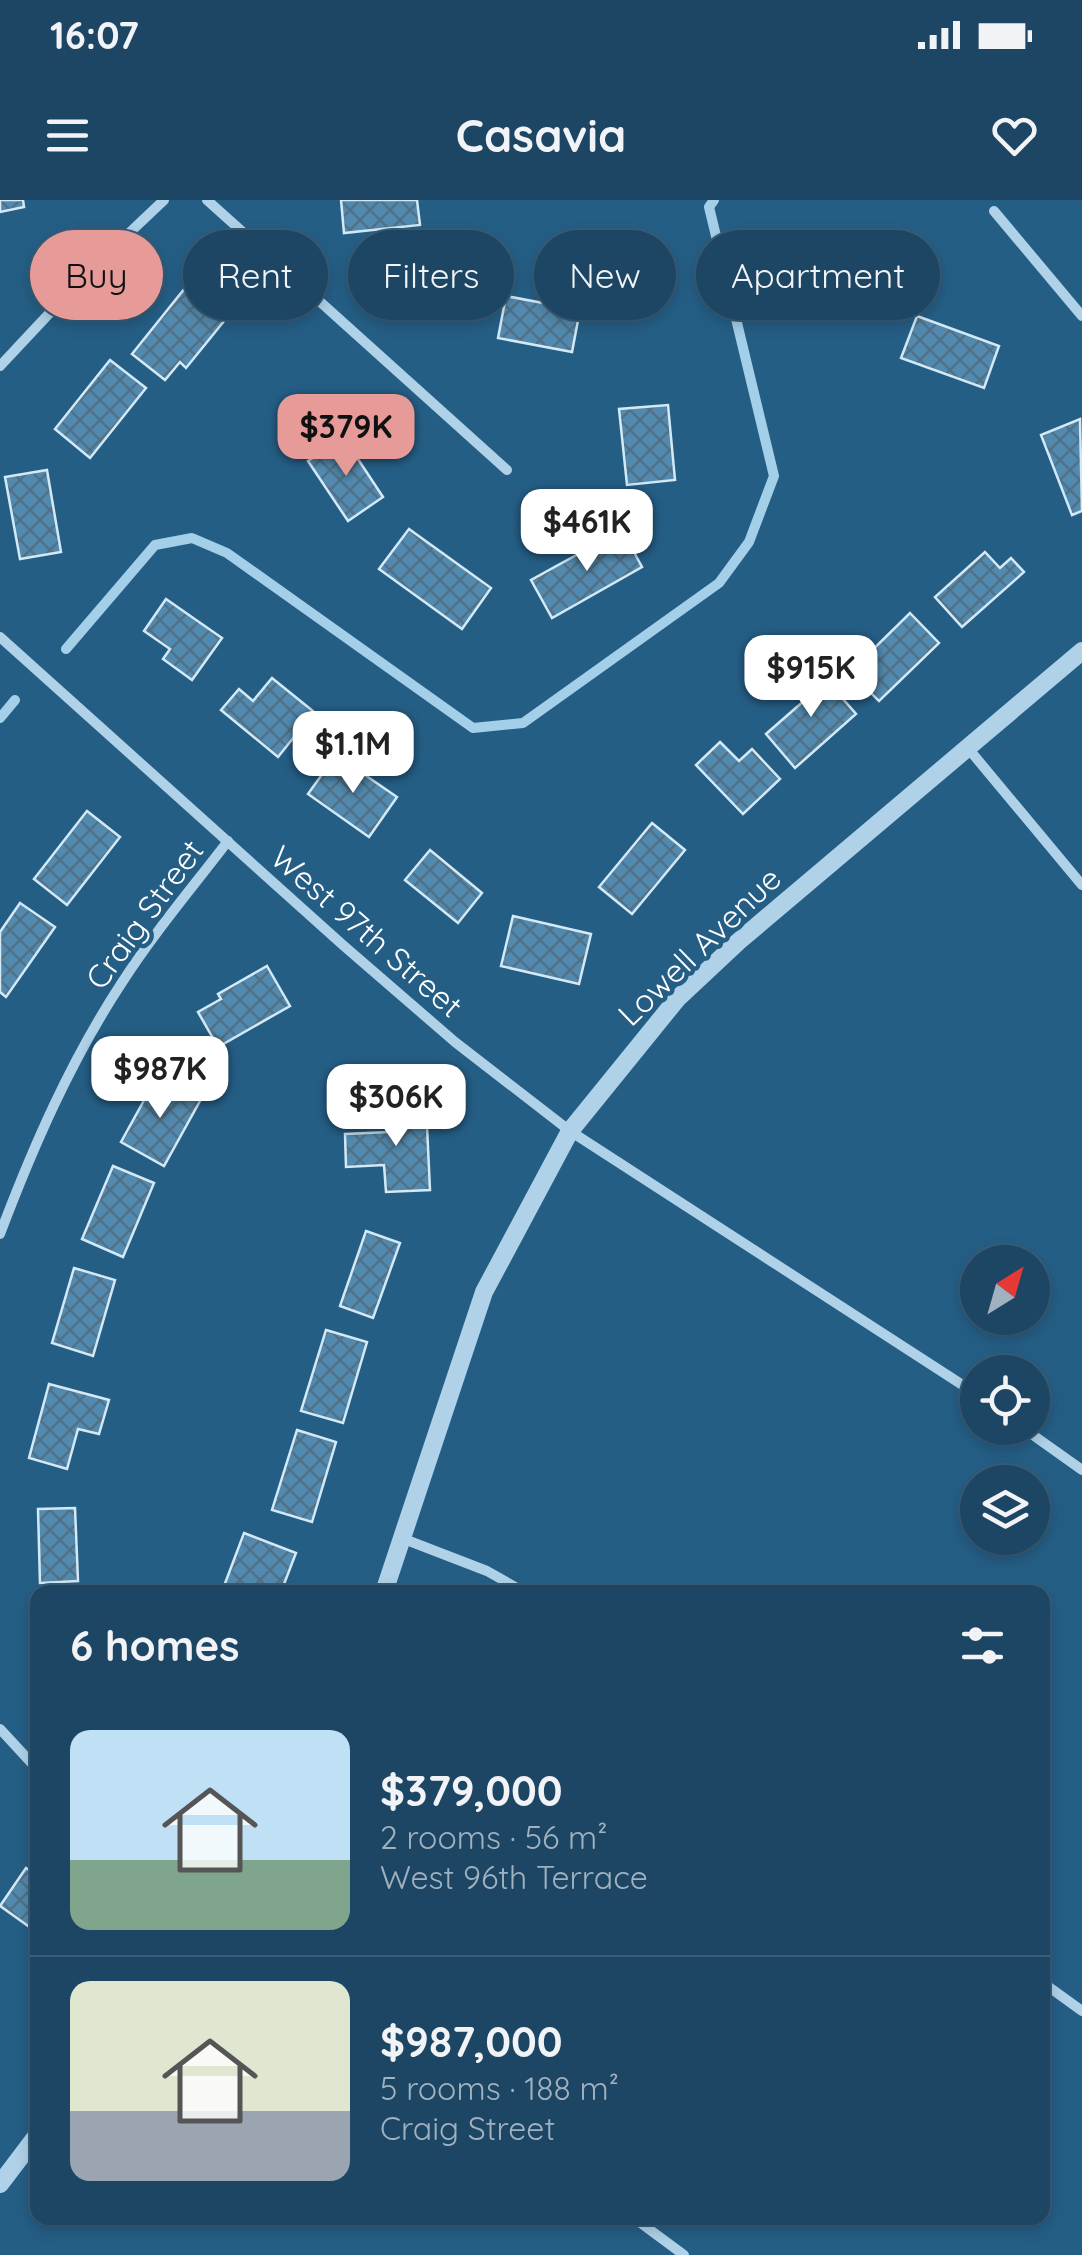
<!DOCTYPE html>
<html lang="en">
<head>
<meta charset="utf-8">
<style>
	:root { --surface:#1c4664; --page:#254d6a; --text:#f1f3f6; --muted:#a0b1bf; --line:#3a5e78; --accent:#e69b98 }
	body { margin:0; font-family:Quicksand,sans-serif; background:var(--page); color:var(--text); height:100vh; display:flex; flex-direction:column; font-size:38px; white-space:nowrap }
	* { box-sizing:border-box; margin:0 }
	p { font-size:32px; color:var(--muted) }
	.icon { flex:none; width:55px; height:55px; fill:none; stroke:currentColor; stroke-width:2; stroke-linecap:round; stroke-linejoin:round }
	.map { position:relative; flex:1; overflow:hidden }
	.panel { position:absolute; left:30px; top:1385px; width:1020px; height:640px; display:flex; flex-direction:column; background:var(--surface); border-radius:20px; box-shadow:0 5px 15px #0003,0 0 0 2px var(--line) }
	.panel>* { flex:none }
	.banner { position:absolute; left:30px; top:30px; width:1022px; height:90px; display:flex; gap:20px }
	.needle { width:65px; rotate:37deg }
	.tools { position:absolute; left:960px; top:1045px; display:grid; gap:20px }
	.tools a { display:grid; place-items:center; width:90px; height:90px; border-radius:50%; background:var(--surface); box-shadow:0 5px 15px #0003,0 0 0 2px var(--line); font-size:50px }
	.price { position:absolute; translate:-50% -85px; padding:0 22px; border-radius:20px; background:#fff; color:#222; font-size:32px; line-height:65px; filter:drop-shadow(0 2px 5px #0008) }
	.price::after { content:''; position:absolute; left:50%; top:60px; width:30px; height:22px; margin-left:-15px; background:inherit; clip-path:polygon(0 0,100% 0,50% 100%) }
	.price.current { background:var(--accent); color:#111 }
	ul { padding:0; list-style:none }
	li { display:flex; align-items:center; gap:30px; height:250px; padding:0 40px }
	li+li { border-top:2px solid var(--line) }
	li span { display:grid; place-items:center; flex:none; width:280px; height:200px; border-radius:20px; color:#555 }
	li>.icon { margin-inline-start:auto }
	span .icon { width:120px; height:120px; fill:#fffc; stroke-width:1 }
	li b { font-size:42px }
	h2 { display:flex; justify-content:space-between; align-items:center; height:120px; padding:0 40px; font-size:42px }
	.tag { padding:0 35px; border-radius:45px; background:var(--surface); box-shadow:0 5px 15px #0003,0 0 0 2px var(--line); font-size:35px; line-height:90px }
	.tag.current { background:var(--accent); color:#111 }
	.status { display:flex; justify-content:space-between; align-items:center; height:70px; padding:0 50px; background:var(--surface); direction:ltr }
	.status svg { height:28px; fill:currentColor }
	header { display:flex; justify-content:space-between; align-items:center; height:130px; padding:0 40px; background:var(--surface); font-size:45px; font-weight:700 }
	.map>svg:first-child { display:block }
</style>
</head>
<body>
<div class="status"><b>16:07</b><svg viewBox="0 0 49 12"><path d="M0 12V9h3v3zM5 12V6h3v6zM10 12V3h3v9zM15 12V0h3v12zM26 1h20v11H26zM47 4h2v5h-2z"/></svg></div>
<header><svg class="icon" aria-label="menu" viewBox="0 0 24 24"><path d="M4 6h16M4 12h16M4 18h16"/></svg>Casavia<svg class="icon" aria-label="heart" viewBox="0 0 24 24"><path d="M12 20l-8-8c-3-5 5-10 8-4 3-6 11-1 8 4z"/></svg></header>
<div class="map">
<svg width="1082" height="2055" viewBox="0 0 1082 2055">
	<defs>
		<pattern id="building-cross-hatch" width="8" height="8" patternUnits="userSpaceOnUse" patternTransform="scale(2.5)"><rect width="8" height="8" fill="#528aaf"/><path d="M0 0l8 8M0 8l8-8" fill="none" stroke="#507187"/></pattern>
	</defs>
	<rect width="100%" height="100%" fill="#255e85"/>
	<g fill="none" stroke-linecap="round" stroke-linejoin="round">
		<g stroke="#a4cfe9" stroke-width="10">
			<path d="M66 449 155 345 192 338 227 353 473 528 523 523 719 383 749 342 774 276 709 7 714 0"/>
			<path d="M0 518 15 500"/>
		</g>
	</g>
	<g fill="url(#building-cross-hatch)" stroke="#d3e9f6" stroke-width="2.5">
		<path d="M0 0H23L24 7 0 12Z"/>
		<path d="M341 0H417L420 25 344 33Z"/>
		<path d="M849 34 864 69 881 62 894 94 845 115 816 48Z"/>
		<path d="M189 83 229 115 186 168 180 162 165 180 132 154Z"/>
		<path d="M506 96 580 110 572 152 498 138Z"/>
		<path d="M917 116 999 146 984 188 901 158Z"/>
		<path d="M110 160 146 188 90 258 55 229Z"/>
		<path d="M668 205 675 280 627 285 619 209Z"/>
		<path d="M1080 219 1082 311 1072 315 1041 235Z"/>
		<path d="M344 238 383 297 348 321 308 261Z"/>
		<path d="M47 270 61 352 20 359 5 277Z"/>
		<path d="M409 329 491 388 462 429 379 369Z"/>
		<path d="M622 330 642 367 552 418 531 380Z"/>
		<path d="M985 352 1000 368 1011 358 1024 372 962 427 935 397Z"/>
		<path d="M166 399 222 438 192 480 163 459 170 449 144 431Z"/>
		<path d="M910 413 939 443 879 501 850 472Z"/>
		<path d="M816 468 856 514 795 568 766 534 806 499 796 487Z"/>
		<path d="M272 478 314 512 278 557 221 510 239 489 253 501Z"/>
		<path d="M720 542 739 561 752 549 780 579 743 614 696 565Z"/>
		<path d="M336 555 397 597 369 637 308 594Z"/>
		<path d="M87 611 120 637 67 705 34 679Z"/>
		<path d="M652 623 685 650 632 714 599 687Z"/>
		<path d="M430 650 482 693 458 723 405 680Z"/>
		<path d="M20 703 55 727 6 797 0 792V732Z"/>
		<path d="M513 716 591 734 579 784 501 766Z"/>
		<path d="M267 766 290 806 218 847 198 812 221 799 218 794Z"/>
		<path d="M157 877 200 901 164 966 121 942Z"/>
		<path d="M426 904 430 990 386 992 384 965 346 967 345 934 388 932 387 906Z"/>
		<path d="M113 966 154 983 123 1057 82 1039Z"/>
		<path d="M366 1031 400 1043 373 1118 340 1106Z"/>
		<path d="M74 1068 115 1080 93 1156 52 1143Z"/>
		<path d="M326 1130 367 1142 343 1223 301 1211Z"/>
		<path d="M49 1184 109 1200 99 1234 78 1229 67 1269 29 1258Z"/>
		<path d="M297 1230 336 1242 312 1322 272 1310Z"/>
		<path d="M75 1308 78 1381 40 1383 38 1309Z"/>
		<path d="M244 1333 296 1353 281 1392H241L224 1386Z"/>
		<path d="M26 1668 38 1676V1733L0 1706Z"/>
	</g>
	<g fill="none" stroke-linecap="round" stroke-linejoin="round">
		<g stroke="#afd2e8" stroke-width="10">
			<path d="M207 0 507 270"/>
			<path d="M994 11 1082 116"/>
			<path d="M0 166 88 72 164 0"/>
			<path d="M0 437 344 746 455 842 570 931 978 1195"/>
			<path d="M967 547 1082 685"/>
			<path d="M0 1034C33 947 70 862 121 784 153 734 192 688 228 641"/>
			<path d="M1023 1228 1082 1270"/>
			<path d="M404 1339 487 1371 524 1392"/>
			<path d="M0 1529 38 1570"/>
			<path d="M1042 1782 1082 1811"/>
			<path d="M634 2018 684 2055"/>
		</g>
		<g stroke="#afd2e8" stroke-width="18">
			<path d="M384 1392 484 1092 570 931 677 799 739 741 1082 451"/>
			<path d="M0 1984 38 1934"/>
		</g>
	</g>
	<g text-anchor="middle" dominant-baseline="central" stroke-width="9" stroke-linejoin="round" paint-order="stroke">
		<g font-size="32" fill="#fff" stroke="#255e85">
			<text transform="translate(144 714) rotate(-54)">Craig Street</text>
			<text transform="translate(367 731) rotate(41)">West 97th Street</text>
			<text transform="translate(699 746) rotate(-44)">Lowell Avenue</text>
		</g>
	</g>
</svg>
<div class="tools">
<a><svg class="needle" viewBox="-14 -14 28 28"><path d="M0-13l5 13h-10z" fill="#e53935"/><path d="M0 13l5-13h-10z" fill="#a0b1bf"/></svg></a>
<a><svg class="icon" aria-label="locate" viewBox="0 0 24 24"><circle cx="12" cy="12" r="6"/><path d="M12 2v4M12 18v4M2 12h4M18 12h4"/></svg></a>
<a><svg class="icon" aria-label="layers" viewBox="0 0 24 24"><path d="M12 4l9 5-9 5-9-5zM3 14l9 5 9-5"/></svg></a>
</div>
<b class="price current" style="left:346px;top:279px">$379K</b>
<b class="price" style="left:587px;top:374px">$461K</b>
<b class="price" style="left:811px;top:520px">$915K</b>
<b class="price" style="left:353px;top:596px">$1.1M</b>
<b class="price" style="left:160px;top:921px">$987K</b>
<b class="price" style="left:396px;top:949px">$306K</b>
<div class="banner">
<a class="tag current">Buy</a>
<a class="tag">Rent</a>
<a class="tag">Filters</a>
<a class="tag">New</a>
<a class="tag">Apartment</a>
</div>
<section class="panel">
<h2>6 homes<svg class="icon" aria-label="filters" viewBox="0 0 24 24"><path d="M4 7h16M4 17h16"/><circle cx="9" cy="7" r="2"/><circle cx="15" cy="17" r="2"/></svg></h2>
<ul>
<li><span style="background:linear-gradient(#bfe0f5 65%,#7fa58c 0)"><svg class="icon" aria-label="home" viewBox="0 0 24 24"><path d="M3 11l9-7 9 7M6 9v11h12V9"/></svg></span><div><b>$379,000</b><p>2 rooms · 56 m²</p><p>West 96th Terrace</p></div></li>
<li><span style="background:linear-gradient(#dfe7d0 65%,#9aa5b1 0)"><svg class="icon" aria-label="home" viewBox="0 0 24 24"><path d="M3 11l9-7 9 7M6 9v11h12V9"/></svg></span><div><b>$987,000</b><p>5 rooms · 188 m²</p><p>Craig Street</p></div></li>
</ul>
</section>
</div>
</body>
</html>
